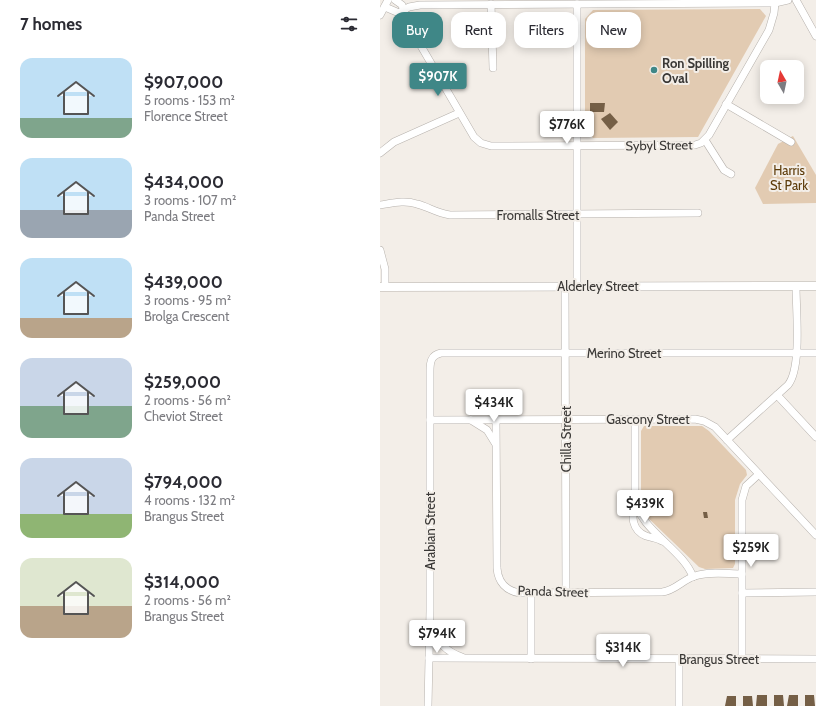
<!DOCTYPE html>
<html lang="en">
<head>
<meta charset="utf-8">
<style>
	:root { --surface:#fff; --page:#f2f2f3; --text:#2b2b33; --muted:#7c7c81; --accent:#3f8787 }
	body { margin:0; font-family:Cabin,sans-serif; background:var(--page); color:var(--text); height:100vh; display:flex; flex-direction:column; font-size:15px; white-space:nowrap }
	* { box-sizing:border-box; margin:0 }
	p { font-size:13px; color:var(--muted) }
	.icon { flex:none; width:22px; height:22px; fill:none; stroke:currentColor; stroke-width:2; stroke-linecap:round; stroke-linejoin:round }
	.map { position:relative; flex:1; overflow:hidden }
	.sheet { display:flex; flex-direction:column; background:var(--surface); width:380px }
	.sheet>* { flex:none }
	.top-card { position:absolute; left:12px; top:12px; width:364px; height:36px; display:flex; gap:8px }
	.needle { width:26px; rotate:351deg }
	.fabs { position:absolute; left:380px; top:60px; display:grid; gap:8px }
	.fabs a { display:grid; place-items:center; width:44px; height:44px; border-radius:8px; background:var(--surface); box-shadow:0 2px 10px #0003; font-size:20px }
	.price { position:absolute; translate:-50% -34px; padding:0 9px; border-radius:4px; background:#fff; color:#222; font-size:13px; line-height:26px; filter:drop-shadow(0 1px 2px #0008) }
	.price::after { content:''; position:absolute; left:50%; top:24px; width:12px; height:9px; margin-left:-6px; background:inherit; clip-path:polygon(0 0,100% 0,50% 100%) }
	.price.selected { background:var(--accent); color:#fff }
	ul { padding:0; list-style:none }
	li { display:flex; align-items:center; gap:12px; height:100px; padding:0 20px }
	li span { display:grid; place-items:center; flex:none; width:112px; height:80px; border-radius:12px; color:#555 }
	li>.icon { margin-inline-start:auto }
	span .icon { width:48px; height:48px; fill:#fffc; stroke-width:1 }
	li b { font-size:17px }
	h2 { display:flex; justify-content:space-between; align-items:center; height:48px; padding:0 20px; font-size:17px }
	.pill { padding:0 14px; border-radius:12px; background:var(--surface); box-shadow:0 2px 10px #0003; font-size:14px; line-height:36px }
	.pill.selected { background:var(--accent); color:#fff }
	main { display:flex; flex:1; min-height:0 }
	.map>svg:first-child { display:block }
</style>
</head>
<body>
<main>
<section class="sheet">
<h2>7 homes<svg class="icon" aria-label="filters" viewBox="0 0 24 24"><path d="M4 7h16M4 17h16"/><circle cx="9" cy="7" r="2"/><circle cx="15" cy="17" r="2"/></svg></h2>
<ul>
<li><span style="background:linear-gradient(#bfe0f5 75%,#7fa58c 0)"><svg class="icon" aria-label="home" viewBox="0 0 24 24"><path d="M3 11l9-7 9 7M6 9v11h12V9"/></svg></span><div><b>$907,000</b><p>5 rooms · 153 m²</p><p>Florence Street</p></div></li>
<li><span style="background:linear-gradient(#bfe0f5 65%,#9aa5b1 0)"><svg class="icon" aria-label="home" viewBox="0 0 24 24"><path d="M3 11l9-7 9 7M6 9v11h12V9"/></svg></span><div><b>$434,000</b><p>3 rooms · 107 m²</p><p>Panda Street</p></div></li>
<li><span style="background:linear-gradient(#bfe0f5 75%,#b9a48a 0)"><svg class="icon" aria-label="home" viewBox="0 0 24 24"><path d="M3 11l9-7 9 7M6 9v11h12V9"/></svg></span><div><b>$439,000</b><p>3 rooms · 95 m²</p><p>Brolga Crescent</p></div></li>
<li><span style="background:linear-gradient(#c9d6e8 60%,#7fa58c 0)"><svg class="icon" aria-label="home" viewBox="0 0 24 24"><path d="M3 11l9-7 9 7M6 9v11h12V9"/></svg></span><div><b>$259,000</b><p>2 rooms · 56 m²</p><p>Cheviot Street</p></div></li>
<li><span style="background:linear-gradient(#c9d6e8 70%,#8fb573 0)"><svg class="icon" aria-label="home" viewBox="0 0 24 24"><path d="M3 11l9-7 9 7M6 9v11h12V9"/></svg></span><div><b>$794,000</b><p>4 rooms · 132 m²</p><p>Brangus Street</p></div></li>
<li><span style="background:linear-gradient(#dfe7d0 60%,#b9a48a 0)"><svg class="icon" aria-label="home" viewBox="0 0 24 24"><path d="M3 11l9-7 9 7M6 9v11h12V9"/></svg></span><div><b>$314,000</b><p>2 rooms · 56 m²</p><p>Brangus Street</p></div></li>
</ul>
</section>
<div class="map">
<svg width="436" height="706" viewBox="0 0 436 706">
	<rect width="100%" height="100%" fill="#f3eee8"/>
	<g fill="#e2cbb2">
		<path d="M380 9 386 16 318 137 213 138 205 129V19L213 10Z"/>
		<path d="M413 136 436 175V203L383 204 375 188 398 144Z"/>
		<path d="M264 426H322L329 431 366 470 367 475 360 484 355 500V564L353 568 325 569 319 567 264 514 261 504V431Z"/>
	</g>
	<g fill="#755f46">
		<path d="M210 103H225L224 112H210Z"/>
		<path d="M230 113 238 122 230 130 221 119Z"/>
		<path d="M323 512H327L328 518H324Z"/>
		<path d="M377 695H387V706H376Z"/>
		<path d="M394 695H403L404 706H394Z"/>
		<path d="M409 695H418V706H407Z"/>
		<path d="M425 695H434L435 706H425Z"/>
		<path d="M347 696H356V706H345Z"/>
		<path d="M363 696H372L373 706H363Z"/>
	</g>
	<g fill="none" stroke-linecap="round" stroke-linejoin="round">
		<defs>
			<g id="minor">
				<path d="M15 0 22 5 24 12"/>
				<path d="M416 0 436 36"/>
				<path d="M111 4 113 68"/>
				<path d="M197 4V286"/>
				<path d="M5 7 19 13 27 22 94 137 101 143 111 146 315 145 321 143 329 135 389 30 394 13 395 3"/>
				<path d="M19 13 29 7 40 5 395 3 408 0"/>
				<path d="M0 15 8 0"/>
				<path d="M346 104 411 142"/>
				<path d="M325 140 344 170 351 174"/>
				<path d="M0 153 14 142 79 113"/>
				<path d="M0 205C13 203 25 200 37 204 49 207 56 213 70 215L318 213"/>
				<path d="M0 250 5 269V287"/>
				<path d="M185 286 186 593"/>
				<path d="M397 395 436 437"/>
				<path d="M116 419 117 568C118 582 126 591 140 593L282 592C295 591 302 580 315 576 329 571 347 574 362 574"/>
				<path d="M255 419V499C259 530 303 549 313 577"/>
				<path d="M50 420 315 419 324 421 335 427 436 535"/>
				<path d="M91 420 107 430 115 443"/>
				<path d="M347 440 408 385C422 368 416 310 416 286"/>
				<path d="M254 503C252 516 251 530 266 536 272 538 277 538 282 541"/>
				<path d="M362 593 436 592"/>
				<path d="M52 628C57 642 67 652 82 657"/>
				<path d="M49 658 436 659"/>
				<path d="M151 659V593"/>
				<path d="M362 659V500L366 486 379 474"/>
				<path d="M48 706 50 611V371C50 362 51 355 61 353H436"/>
				<path d="M299 706V659"/>
			</g>
			<path id="tertiary" d="M0 287 436 286"/>
		</defs>
		<use href="#minor" stroke="#b6b1ac" stroke-width="8"/>
		<use href="#tertiary" stroke="#b6b1ac" stroke-width="9"/>
		<use href="#minor" stroke="#fff" stroke-width="7"/>
		<use href="#tertiary" stroke="#fff" stroke-width="8"/>
	</g>
	<circle fill="#3f8787" stroke="#f3eee8" stroke-width="1.5" cx="274" cy="70" r="4"/>
	<g text-anchor="middle" dominant-baseline="central" stroke-width="4" stroke-linejoin="round" paint-order="stroke">
		<g font-size="13" font-weight="bold" fill="#3a3836" stroke="#f3eee8" text-anchor="start">
			<text x="282" y="63">Ron Spilling<tspan x="282" dy="15">Oval</tspan></text>
		</g>
		<g font-size="13" fill="#3a3836" stroke="#f3eee8">
			<text transform="translate(279 145) rotate(-1)">Sybyl Street</text>
			<text x="158" y="215">Fromalls Street</text>
			<text x="218" y="286">Alderley Street</text>
			<text x="244" y="353">Merino Street</text>
			<text x="268" y="419">Gascony Street</text>
			<text transform="translate(186 439) rotate(-90)">Chilla Street</text>
			<text transform="translate(50 531) rotate(-90)">Arabian Street</text>
			<text transform="translate(173 591) rotate(2)">Panda Street</text>
			<text x="339" y="659">Brangus Street</text>
		</g>
		<g font-size="13" fill="#5d3b09" stroke="#f3eee8">
			<text x="409" y="170">Harris<tspan x="409" dy="15">St Park</tspan></text>
		</g>
	</g>
</svg>
<div class="fabs">
<a><svg class="needle" viewBox="-14 -14 28 28"><path d="M0-13l5 13h-10z" fill="#e53935"/><path d="M0 13l5-13h-10z" fill="#7c7c81"/></svg></a>
</div>
<b class="price selected" style="left:58px;top:97px">$907K</b>
<b class="price" style="left:187px;top:145px">$776K</b>
<b class="price" style="left:114px;top:423px">$434K</b>
<b class="price" style="left:265px;top:524px">$439K</b>
<b class="price" style="left:371px;top:568px">$259K</b>
<b class="price" style="left:57px;top:654px">$794K</b>
<b class="price" style="left:243px;top:668px">$314K</b>
<div class="top-card">
<a class="pill selected">Buy</a>
<a class="pill">Rent</a>
<a class="pill">Filters</a>
<a class="pill">New</a>
</div>
</div>
</main>
</body>
</html>
